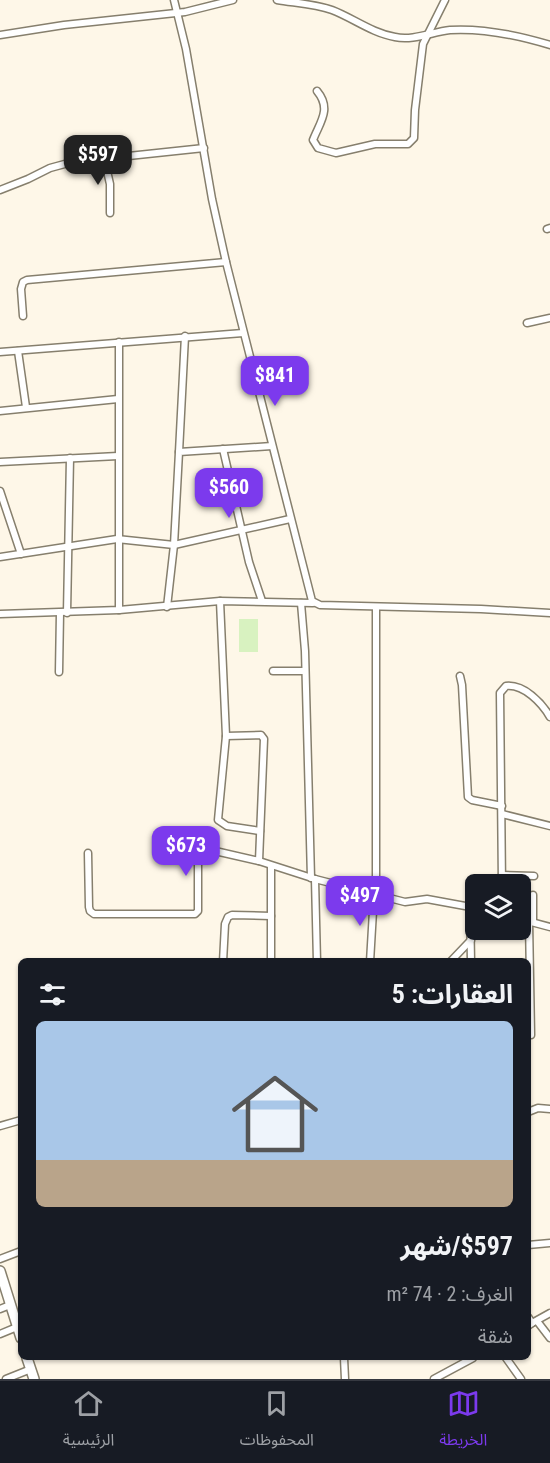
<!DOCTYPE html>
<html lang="ar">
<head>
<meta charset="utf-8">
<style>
	:root { --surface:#171b24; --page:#242831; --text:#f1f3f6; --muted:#9ea1a6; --line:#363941; --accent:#7c3aed }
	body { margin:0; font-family:"Roboto Condensed","Noto Sans Arabic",sans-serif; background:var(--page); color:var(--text); direction:rtl; height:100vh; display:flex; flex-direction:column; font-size:22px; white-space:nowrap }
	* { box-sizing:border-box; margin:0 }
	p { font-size:20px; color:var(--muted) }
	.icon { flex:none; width:33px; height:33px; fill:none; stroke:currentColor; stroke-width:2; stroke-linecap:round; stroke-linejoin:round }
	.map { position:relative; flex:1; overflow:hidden; direction:ltr }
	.panel { position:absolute; left:18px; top:958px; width:513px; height:402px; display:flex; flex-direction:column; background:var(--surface); border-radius:9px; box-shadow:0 2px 4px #0004; direction:rtl }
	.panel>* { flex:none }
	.tools { position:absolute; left:465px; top:874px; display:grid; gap:12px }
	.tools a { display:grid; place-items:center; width:66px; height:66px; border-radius:9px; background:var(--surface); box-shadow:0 2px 4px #0004; font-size:30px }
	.price { position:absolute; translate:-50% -51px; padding:0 14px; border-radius:12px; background:var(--accent); color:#fff; font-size:20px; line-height:39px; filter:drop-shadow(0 2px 3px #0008) }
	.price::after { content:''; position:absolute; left:50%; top:36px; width:18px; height:14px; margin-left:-9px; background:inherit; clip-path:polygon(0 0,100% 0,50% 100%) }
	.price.on { background:#222; color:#fff }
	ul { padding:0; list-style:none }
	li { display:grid; align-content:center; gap:12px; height:318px; padding:0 18px }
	li span { display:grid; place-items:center; height:186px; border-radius:9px; color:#555 }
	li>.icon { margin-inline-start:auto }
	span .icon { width:108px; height:108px; fill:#fffc; stroke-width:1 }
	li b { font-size:26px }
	h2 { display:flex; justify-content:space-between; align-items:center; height:72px; padding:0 18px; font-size:26px }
	.menu { display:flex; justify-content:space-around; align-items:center; height:84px; border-top:2px solid var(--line); background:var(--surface); font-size:16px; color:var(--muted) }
	.menu a { display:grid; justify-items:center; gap:3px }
	.menu .on { color:var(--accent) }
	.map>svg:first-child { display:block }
</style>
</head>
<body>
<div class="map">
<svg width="550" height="1379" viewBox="0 0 550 1379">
	<rect width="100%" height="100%" fill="#fef7e8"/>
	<rect fill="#d8f2c0" x="239" y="619" width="19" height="33"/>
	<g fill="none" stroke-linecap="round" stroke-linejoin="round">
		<defs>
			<g id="minor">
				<path d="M174 0 186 49 212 199 226 262 312 601 320 605 481 609 550 613"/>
				<path d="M277 0C295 3 315 4 332 10 353 18 372 33 395 37 413 41 432 32 450 30 484 28 517 35 550 45"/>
				<path d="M0 35 64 25 185 12 233 0"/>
				<path d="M317 91C332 109 320 122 313 140L318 148 336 153 375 144H408L414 138 415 110 423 44 445 0"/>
				<path d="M104 158 110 184V213"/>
				<path d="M0 190 28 179 50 168 72 162 204 148"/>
				<path d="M547 229 550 228"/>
				<path d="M23 316 21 289 23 282 27 280 226 262"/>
				<path d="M527 323 550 318"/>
				<path d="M119 342V610"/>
				<path d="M18 351 26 407"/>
				<path d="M0 352 243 333"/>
				<path d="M0 411 118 399"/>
				<path d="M223 449 249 562 262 601"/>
				<path d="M179 452 185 336"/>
				<path d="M0 462 118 456"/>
				<path d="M0 491 21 554"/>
				<path d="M0 557 117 539 174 545 290 519"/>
				<path d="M220 601 226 736 218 820 227 826 260 831"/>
				<path d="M301 603 305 651 311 878"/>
				<path d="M167 607 174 545 179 452 272 446"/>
				<path d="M376 608V882"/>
				<path d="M67 613 70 458"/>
				<path d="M0 614 119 610 220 601 313 603"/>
				<path d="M273 671H305"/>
				<path d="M59 672 60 613"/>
				<path d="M460 676 462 685 468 797 472 800 502 806"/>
				<path d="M226 736 261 735 264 739 259 861"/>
				<path d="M502 814 550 826"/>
				<path d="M88 853 89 907 90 911 94 914H195L198 911V854L199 849 202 848 259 861 315 879 405 902 427 899 476 908"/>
				<path d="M271 866V962"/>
				<path d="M502 875 534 876"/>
				<path d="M315 879 317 962"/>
				<path d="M502 885 500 693 506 686C524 684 542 703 550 717"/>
				<path d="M470 906 471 962"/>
				<path d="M520 919 550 927"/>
				<path d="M529 921 531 1035"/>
				<path d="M533 922V895"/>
				<path d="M223 962 225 924 228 917 232 915 271 916"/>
				<path d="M370 962 374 894"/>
				<path d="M450 962 471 940"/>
				<path d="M528 1112 538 1108 550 1109"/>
				<path d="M0 1126 21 1120"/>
				<path d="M528 1245 550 1243"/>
				<path d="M0 1259 21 1251"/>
				<path d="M0 1309 10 1305"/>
				<path d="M528 1317 532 1323 528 1326"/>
				<path d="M537 1321 550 1338"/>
				<path d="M532 1323 550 1313"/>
				<path d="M0 1334 17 1327"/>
				<path d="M344 1358 345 1379"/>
				<path d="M506 1358 521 1379"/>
				<path d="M6 1379 31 1369"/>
				<path d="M434 1379 473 1358"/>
			</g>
			<g id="primary">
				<path d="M0 1271 21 1338"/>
				<path d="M27 1358 34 1379"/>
			</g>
		</defs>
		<use href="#minor" stroke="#867f6d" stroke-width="9"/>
		<use href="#primary" stroke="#867f6d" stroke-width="12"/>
		<use href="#minor" stroke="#fff" stroke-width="6"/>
		<use href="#primary" stroke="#fff" stroke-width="9"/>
	</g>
</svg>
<div class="tools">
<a><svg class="icon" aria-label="layers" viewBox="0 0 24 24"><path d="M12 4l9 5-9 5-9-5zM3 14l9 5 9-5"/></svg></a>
</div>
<b class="price on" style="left:98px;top:186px">$597</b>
<b class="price" style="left:275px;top:407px">$841</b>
<b class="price" style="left:229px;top:519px">$560</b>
<b class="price" style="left:186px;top:877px">$673</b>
<b class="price" style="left:360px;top:927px">$497</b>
<section class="panel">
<h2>العقارات: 5<svg class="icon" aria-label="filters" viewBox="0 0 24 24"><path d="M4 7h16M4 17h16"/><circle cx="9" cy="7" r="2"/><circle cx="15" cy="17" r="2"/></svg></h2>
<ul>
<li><span style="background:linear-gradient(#a9c7e8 75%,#b9a48a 0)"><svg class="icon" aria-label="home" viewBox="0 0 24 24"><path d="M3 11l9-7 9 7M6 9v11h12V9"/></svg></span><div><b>$597/شهر</b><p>الغرف: 2 · 74 m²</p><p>شقة</p></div></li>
</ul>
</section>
</div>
<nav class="menu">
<a class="on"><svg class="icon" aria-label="map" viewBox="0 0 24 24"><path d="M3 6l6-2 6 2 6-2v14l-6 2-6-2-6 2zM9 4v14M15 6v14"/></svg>الخريطة</a>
<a><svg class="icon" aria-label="saved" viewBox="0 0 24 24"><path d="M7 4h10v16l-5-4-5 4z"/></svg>المحفوظات</a>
<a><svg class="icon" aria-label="home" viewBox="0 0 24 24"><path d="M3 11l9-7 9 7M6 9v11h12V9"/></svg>الرئيسية</a>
</nav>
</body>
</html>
